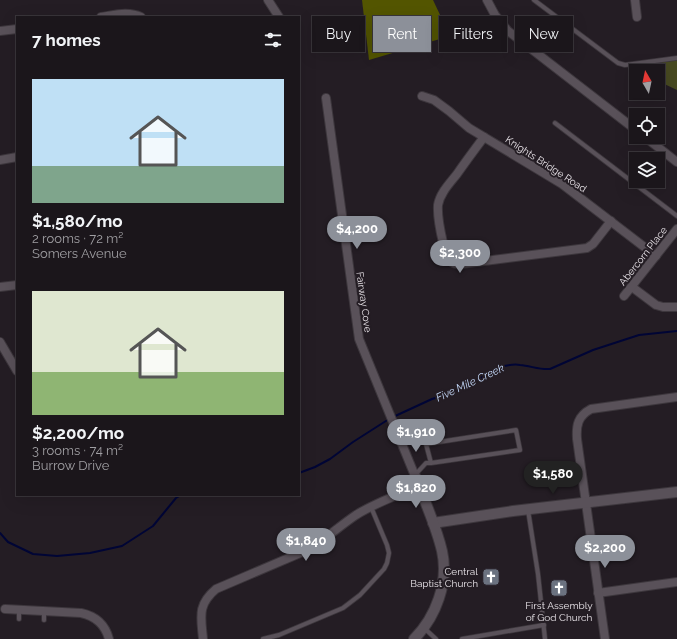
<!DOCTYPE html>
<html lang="en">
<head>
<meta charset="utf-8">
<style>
	:root { --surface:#1b161b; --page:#282328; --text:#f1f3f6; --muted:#a09fa3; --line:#39353a; --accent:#8c9099 }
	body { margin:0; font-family:Raleway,sans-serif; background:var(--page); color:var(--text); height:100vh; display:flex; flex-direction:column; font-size:15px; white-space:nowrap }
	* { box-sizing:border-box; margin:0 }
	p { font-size:13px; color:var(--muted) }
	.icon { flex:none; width:22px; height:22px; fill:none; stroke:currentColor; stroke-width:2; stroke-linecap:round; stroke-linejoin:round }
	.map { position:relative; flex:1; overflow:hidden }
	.side { position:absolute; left:16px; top:16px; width:284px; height:480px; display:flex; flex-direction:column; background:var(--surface); border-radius:0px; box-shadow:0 4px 16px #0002,0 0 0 1px var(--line) }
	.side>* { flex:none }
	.guide { position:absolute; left:312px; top:16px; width:305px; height:36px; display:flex; gap:8px }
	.needle { width:26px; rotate:351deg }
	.fabs { position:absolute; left:629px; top:64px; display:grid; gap:8px }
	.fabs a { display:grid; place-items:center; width:36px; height:36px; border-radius:0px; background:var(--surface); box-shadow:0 4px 16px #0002,0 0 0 1px var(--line); font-size:20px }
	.price { position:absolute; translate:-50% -34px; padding:0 9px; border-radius:14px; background:var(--accent); color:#fff; font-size:13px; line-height:26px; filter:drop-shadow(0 1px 2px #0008) }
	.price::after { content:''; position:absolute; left:50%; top:24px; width:12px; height:9px; margin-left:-6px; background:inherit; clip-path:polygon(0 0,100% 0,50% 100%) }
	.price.on { background:#222; color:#fff }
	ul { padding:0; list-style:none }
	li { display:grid; align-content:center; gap:8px; height:212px; padding:0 16px }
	li span { display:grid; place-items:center; height:124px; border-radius:0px; color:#555 }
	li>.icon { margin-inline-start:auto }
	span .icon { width:72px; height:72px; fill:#fffc; stroke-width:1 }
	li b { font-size:17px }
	h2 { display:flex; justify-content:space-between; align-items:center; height:48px; padding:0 16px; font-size:17px }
	.chip { padding:0 14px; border-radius:0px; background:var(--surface); box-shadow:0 4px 16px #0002,0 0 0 1px var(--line); font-size:14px; line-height:36px }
	.chip.on { background:var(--accent); color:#fff }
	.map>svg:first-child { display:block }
</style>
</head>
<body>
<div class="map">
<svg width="677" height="639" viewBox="0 0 677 639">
	<rect width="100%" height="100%" fill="#241d24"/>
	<path fill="#474921" d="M677 58V90L658 81V71H638L625 65Z"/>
	<path fill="#535500" d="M362 0H433L450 36 369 60Z"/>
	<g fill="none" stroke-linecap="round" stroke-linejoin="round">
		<g stroke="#000535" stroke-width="2">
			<path d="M393 417 432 399 452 393 504 366C509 365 515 364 520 365 531 366 540 370 550 369L593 350 639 335 677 331"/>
			<path d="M299 473 315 467 330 459 353 442 389 419"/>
			<path d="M0 533 8 542 33 554 57 556 90 553 122 546 153 526 176 498 181 495"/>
		</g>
		<defs>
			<g id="service">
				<path d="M534 0 618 63 625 65 677 58"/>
				<path d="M555 123 677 216"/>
				<path d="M415 475 426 463H431L520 450 516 430 426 444 431 463"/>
				<path d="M528 510 538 574 545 639"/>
				<path d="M19 619V610"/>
				<path d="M44 620V611"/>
				<path d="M424 628 436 639"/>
				<path d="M263 639 279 635 343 608 360 595 384 569 387 563 389 553 387 545 371 507"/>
				<path d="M462 639 544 625"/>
			</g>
			<g id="minor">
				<path d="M268 0 279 17"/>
				<path d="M487 0 495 15 508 31 636 130"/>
				<path d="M635 0 637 17"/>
				<path d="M101 17C115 15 128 11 141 17"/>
				<path d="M0 31 17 29"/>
				<path d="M422 96 434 100 449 111 469 128 562 184 656 256"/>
				<path d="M326 98 359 339 415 476"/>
				<path d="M484 137C475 149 466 161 457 174 450 183 440 193 438 205 437 219 441 234 444 247 446 258 450 265 461 264L587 248 593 244 611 221"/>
				<path d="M645 137 677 162"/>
				<path d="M0 160 17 157"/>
				<path d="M0 287 17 285"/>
				<path d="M632 287 656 305 663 307H677"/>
				<path d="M624 296 677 229"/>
				<path d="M0 342 17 371"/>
				<path d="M598 593 677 582"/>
				<path d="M5 609 81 613C95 616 105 624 109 639"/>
				<path d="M203 639C201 617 197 605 216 589L305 551C324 541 338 527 356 515 375 503 398 495 419 486"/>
				<path d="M605 639 577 439C576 425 578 416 591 409L677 397"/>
			</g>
			<g id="tertiary">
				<path d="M433 523 513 511 677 492"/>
				<path d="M414 639C436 617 449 582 442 551 436 525 424 500 415 476"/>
			</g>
		</defs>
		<use href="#service" stroke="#3d373d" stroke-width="5.5"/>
		<use href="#minor" stroke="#3d373d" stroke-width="10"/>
		<use href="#tertiary" stroke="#3d373d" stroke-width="12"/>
		<use href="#service" stroke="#595159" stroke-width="4"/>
		<use href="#minor" stroke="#595159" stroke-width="8"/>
		<use href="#tertiary" stroke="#595159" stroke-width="10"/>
	</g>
	<defs>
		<symbol id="church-square" viewBox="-11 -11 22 22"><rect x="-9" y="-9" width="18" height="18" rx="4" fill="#6b7280" stroke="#241d24"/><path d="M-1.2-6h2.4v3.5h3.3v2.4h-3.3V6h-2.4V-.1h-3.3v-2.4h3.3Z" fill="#fff"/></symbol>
	</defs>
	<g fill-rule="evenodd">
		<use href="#church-square" x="481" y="567" width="20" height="20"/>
		<use href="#church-square" x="549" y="578" width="20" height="20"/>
	</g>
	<g text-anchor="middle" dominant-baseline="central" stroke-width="4" stroke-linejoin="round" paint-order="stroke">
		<g font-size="10" fill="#e7e2e7" stroke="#241d24">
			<text transform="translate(546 164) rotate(33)">Knights Bridge Road</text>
			<text transform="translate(643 256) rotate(-52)">Abercorn Place</text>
			<text transform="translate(364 302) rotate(82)">Fairway Cove</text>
		</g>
		<g font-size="10" fill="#e7e2e7" stroke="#241d24" text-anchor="end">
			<text x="478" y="571">Central<tspan x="478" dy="12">Baptist Church</tspan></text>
			<text x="559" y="605" text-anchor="middle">First Assembly<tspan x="559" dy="12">of God Church</tspan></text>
		</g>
		<g font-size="11" font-style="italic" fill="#c6dafb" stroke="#241d24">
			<text transform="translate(470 383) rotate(-25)">Five Mile Creek</text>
		</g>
	</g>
</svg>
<div class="fabs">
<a><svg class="needle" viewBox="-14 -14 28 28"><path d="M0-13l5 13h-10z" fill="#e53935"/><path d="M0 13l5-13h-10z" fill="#a09fa3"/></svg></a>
<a><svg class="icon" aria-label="locate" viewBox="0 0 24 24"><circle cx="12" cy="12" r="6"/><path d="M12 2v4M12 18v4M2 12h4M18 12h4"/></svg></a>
<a><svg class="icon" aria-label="layers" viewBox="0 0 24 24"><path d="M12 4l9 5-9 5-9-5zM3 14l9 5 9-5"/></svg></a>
</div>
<b class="price" style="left:357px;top:250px">$4,200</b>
<b class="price" style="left:460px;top:274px">$2,300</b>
<b class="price" style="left:416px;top:453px">$1,910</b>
<b class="price on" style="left:553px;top:495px">$1,580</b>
<b class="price" style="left:416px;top:509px">$1,820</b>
<b class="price" style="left:306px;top:562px">$1,840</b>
<b class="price" style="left:605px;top:569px">$2,200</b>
<div class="guide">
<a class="chip">Buy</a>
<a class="chip on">Rent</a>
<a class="chip">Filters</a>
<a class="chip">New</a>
</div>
<section class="side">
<h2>7 homes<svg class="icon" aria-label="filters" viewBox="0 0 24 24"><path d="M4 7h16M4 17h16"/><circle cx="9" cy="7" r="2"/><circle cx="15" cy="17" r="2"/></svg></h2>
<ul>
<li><span style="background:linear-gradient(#bfe0f5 70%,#7fa58c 0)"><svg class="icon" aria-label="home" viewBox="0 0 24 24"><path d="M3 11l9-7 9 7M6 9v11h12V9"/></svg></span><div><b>$1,580/mo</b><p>2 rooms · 72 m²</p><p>Somers Avenue</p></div></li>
<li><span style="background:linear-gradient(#dfe7d0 65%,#8fb573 0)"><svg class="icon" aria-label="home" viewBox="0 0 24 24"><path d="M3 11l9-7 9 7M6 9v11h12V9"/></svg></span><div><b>$2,200/mo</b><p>3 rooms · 74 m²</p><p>Burrow Drive</p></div></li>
</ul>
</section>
</div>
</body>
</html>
